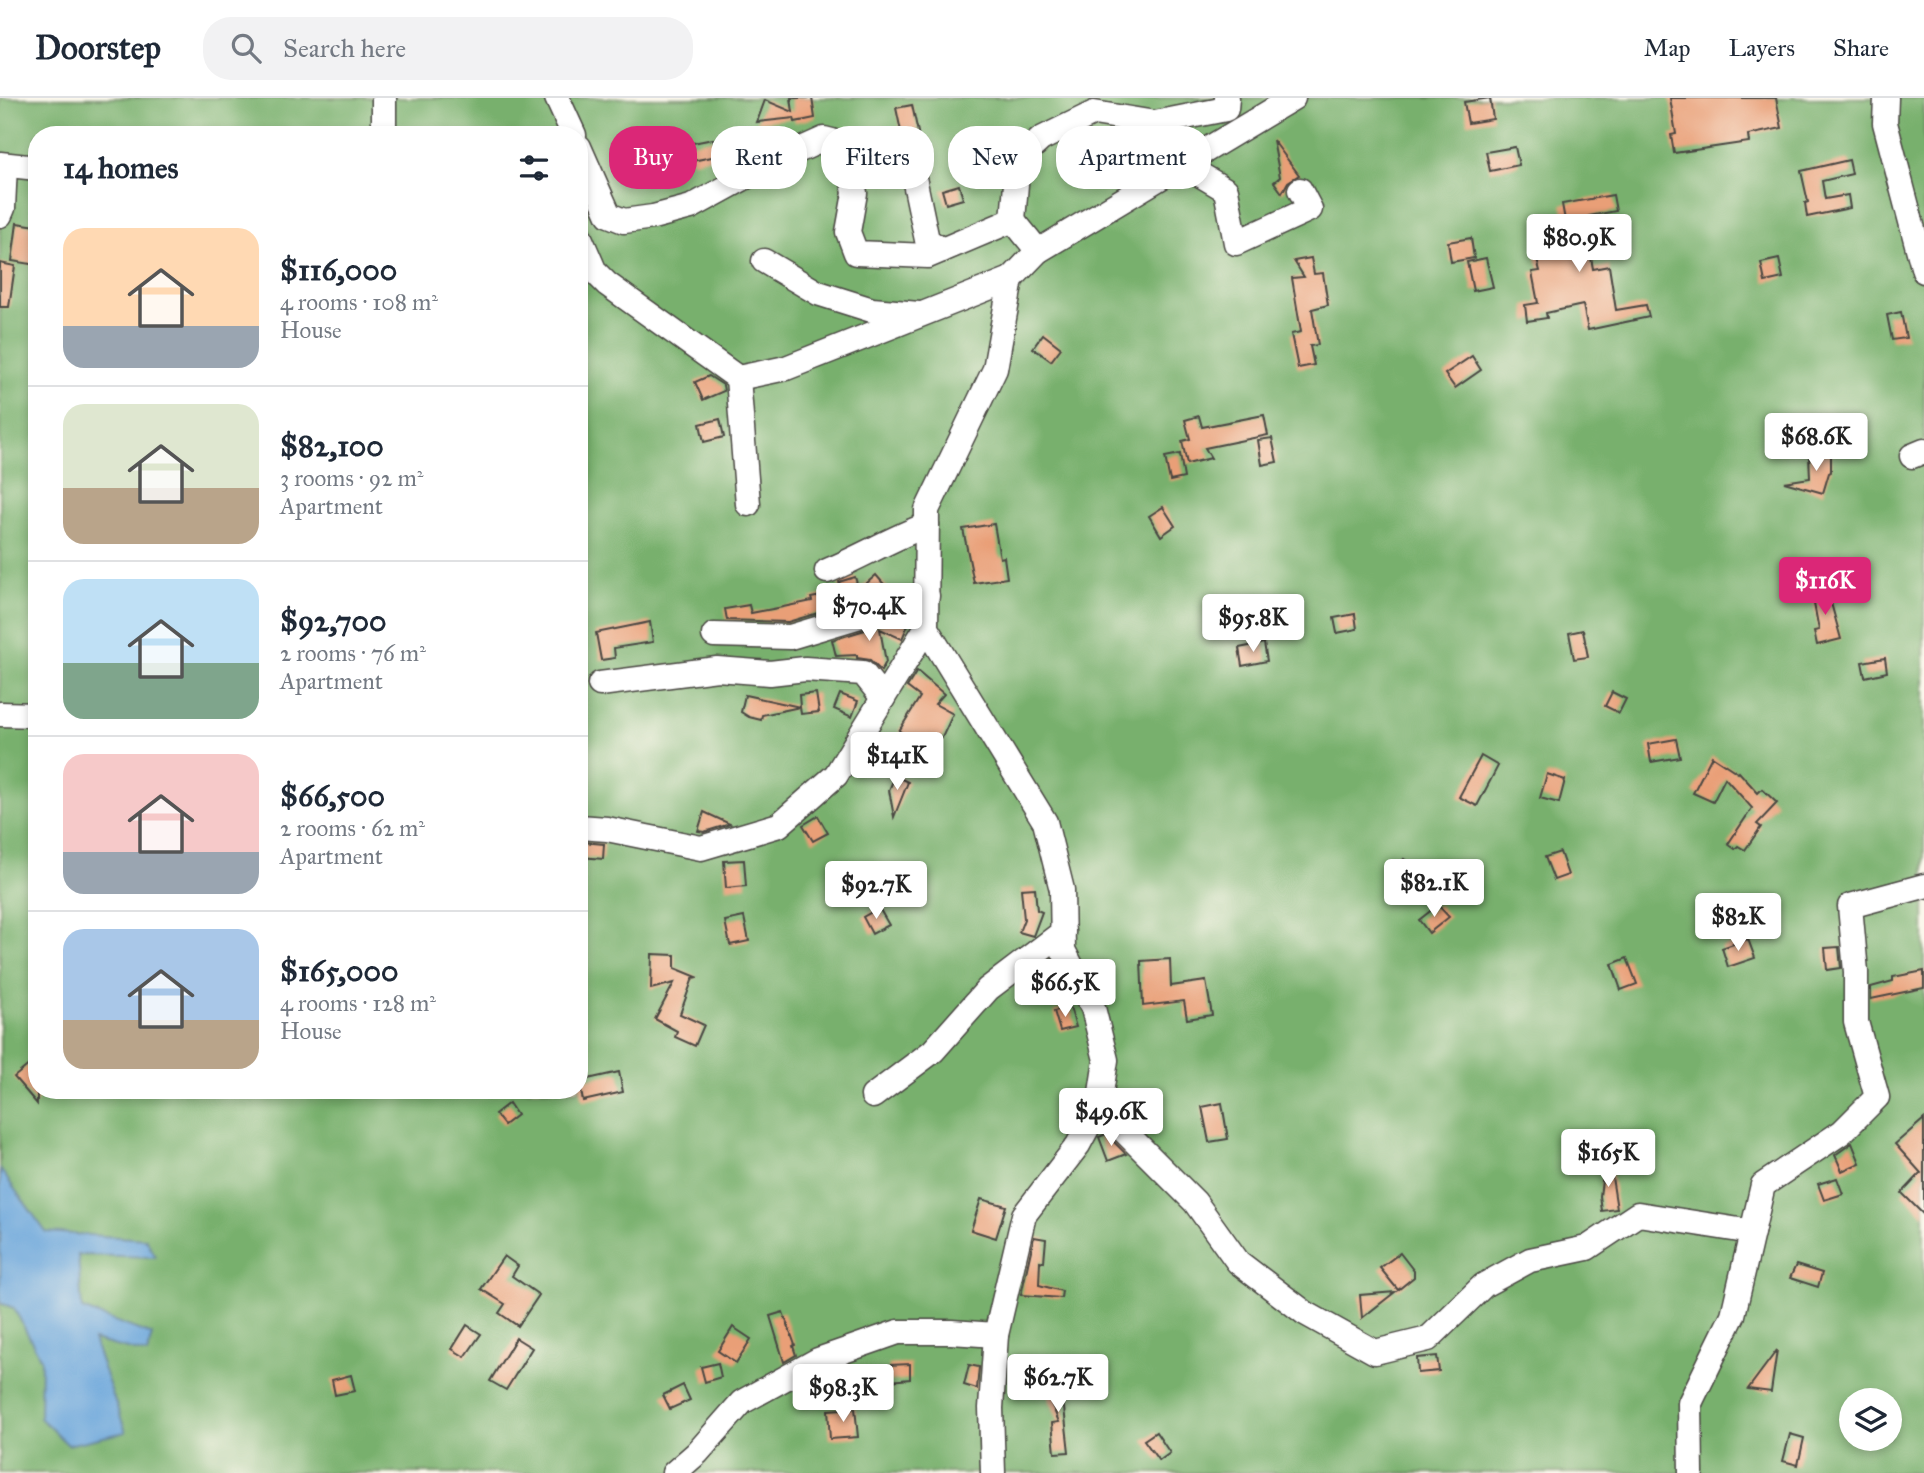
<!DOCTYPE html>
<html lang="en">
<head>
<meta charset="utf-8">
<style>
	:root { --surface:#fff; --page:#f2f2f3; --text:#1f2937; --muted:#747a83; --line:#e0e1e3; --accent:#db2777 }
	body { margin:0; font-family:"IM FELL Great Primer",serif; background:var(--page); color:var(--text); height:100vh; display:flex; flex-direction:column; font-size:26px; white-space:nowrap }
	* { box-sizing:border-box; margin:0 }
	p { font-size:23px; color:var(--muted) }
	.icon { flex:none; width:38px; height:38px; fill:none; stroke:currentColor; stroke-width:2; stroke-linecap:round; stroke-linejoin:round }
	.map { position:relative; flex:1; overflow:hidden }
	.sheet { position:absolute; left:28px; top:28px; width:560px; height:973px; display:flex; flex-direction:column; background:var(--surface); border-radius:28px; box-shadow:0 4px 10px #0003 }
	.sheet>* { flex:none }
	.banner { position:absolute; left:609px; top:28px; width:665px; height:63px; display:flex; gap:14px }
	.tools { position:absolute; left:1839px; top:1290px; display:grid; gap:14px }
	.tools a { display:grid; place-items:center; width:63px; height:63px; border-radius:50%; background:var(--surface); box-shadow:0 4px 10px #0003; font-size:35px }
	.price { position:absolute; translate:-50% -60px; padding:0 16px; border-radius:7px; background:#fff; color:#222; font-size:23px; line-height:46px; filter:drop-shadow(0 2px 4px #0008) }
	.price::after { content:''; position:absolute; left:50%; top:42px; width:21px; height:16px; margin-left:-10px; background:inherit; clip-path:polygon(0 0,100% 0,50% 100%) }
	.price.selected { background:var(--accent); color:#fff }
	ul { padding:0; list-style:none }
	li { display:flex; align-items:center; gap:21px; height:175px; padding:0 35px }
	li+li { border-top:2px solid var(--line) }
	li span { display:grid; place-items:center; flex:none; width:196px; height:140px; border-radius:21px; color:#555 }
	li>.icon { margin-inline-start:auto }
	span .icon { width:84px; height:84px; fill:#fffc; stroke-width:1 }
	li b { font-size:30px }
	h2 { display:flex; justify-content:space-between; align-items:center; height:84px; padding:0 35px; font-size:30px }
	.tag { padding:0 24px; border-radius:28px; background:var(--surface); box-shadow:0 4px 10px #0003; font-size:24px; line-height:63px }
	.tag.selected { background:var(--accent); color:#fff }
	header { display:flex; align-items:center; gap:42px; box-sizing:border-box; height:98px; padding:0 35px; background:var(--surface); border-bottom:2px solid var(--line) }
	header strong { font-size:33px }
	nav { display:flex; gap:38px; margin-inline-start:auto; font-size:24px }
	.search { width:490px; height:63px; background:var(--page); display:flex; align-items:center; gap:18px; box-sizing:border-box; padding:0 24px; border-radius:28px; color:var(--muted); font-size:26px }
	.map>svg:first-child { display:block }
</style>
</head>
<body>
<header>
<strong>Doorstep</strong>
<div class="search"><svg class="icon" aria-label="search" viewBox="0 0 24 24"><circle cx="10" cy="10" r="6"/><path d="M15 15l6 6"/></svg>Search here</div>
<nav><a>Map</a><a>Layers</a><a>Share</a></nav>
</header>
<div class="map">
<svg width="1924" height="1375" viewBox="0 0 1924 1375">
	<rect width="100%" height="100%" fill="#fbf7ec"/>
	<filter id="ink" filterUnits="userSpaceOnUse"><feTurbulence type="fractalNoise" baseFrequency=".0143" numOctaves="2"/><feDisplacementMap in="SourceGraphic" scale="14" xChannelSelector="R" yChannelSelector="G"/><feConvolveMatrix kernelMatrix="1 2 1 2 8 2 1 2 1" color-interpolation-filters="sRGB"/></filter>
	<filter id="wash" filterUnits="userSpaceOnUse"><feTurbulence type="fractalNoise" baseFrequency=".00686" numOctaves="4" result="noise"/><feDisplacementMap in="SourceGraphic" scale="28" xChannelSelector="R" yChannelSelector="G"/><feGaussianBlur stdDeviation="1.57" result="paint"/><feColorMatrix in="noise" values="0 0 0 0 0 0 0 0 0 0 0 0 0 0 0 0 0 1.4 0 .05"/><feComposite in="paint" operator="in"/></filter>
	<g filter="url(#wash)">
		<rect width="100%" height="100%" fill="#f5dfc5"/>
		<path fill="#78b06d" stroke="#526e4c" stroke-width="2" fill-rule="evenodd" d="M0 0H1924V1375H0ZM37 37H579V992H37ZM1852 1302H1890V1340H1852Z"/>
		<path fill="#6aa6db" stroke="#4a6883" stroke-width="2" d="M0 1071 46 1134 146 1141 156 1159 78 1157 82 1211 152 1237 147 1256 93 1242 126 1334 68 1347 40 1320 41 1261 14 1210 0 1205Z"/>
		<g id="blocks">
			<g fill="#e99f77">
				<path d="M791 0H812L815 20 795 24 794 20 757 24 765 2 793 14Z"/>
				<path d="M1490 0 1493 21 1468 25 1464 4Z"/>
				<path d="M1670 0H1776L1782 30 1748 37 1749 44 1674 55 1671 37 1676 36Z"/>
				<path d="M912 7 919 39H916L912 37 902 38 896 10Z"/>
				<path d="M713 41 717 58 692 63 688 46Z"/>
				<path d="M1273 42 1299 77 1288 84 1282 95 1274 84 1280 79Z"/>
				<path d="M1515 49 1519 67 1490 73 1486 54Z"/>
				<path d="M1849 62 1852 76 1822 83 1825 101 1848 97 1850 110 1807 119 1805 105 1808 104 1801 73Z"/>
				<path d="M959 87 963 101 946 106 942 92Z"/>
				<path d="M1613 97 1616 113 1589 118 1590 124 1585 125 1593 171 1609 168 1616 212 1646 207 1649 219 1588 232 1583 207 1546 215 1547 220 1527 223 1525 207 1538 205 1532 174 1540 173 1536 158 1570 150 1562 106Z"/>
				<path d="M17 125 37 128V167L12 163Z"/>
				<path d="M1471 140 1474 160 1451 164 1448 144Z"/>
				<path d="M1311 160 1314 176 1323 175 1328 207 1312 211 1318 247 1310 248 1314 267 1298 270 1291 236 1301 234 1292 180 1304 179 1294 163Z"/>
				<path d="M1486 160 1493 189 1473 193 1467 164Z"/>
				<path d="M1779 161 1783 180 1765 184 1761 165Z"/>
				<path d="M0 165 15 168 9 209H0Z"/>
				<path d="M1901 214 1906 240 1892 242 1887 217Z"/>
				<path d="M1043 236 1061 250 1051 263 1033 250Z"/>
				<path d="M1472 258 1481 272 1455 290 1445 276Z"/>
				<path d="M709 278 723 287 724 293 703 302 695 284Z"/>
				<path d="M1264 317 1268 337 1205 350 1211 360 1187 366 1182 343 1190 341 1185 322 1199 318 1202 329Z"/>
				<path d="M720 321 724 339 704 344 700 326Z"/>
				<path d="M1272 340 1277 364 1262 367 1258 342Z"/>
				<path d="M1180 356 1184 380 1170 383 1165 359Z"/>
				<path d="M1831 356V374L1829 375 1823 395 1784 384 1810 380 1809 357Z"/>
				<path d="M1163 409 1175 428 1161 438 1149 418Z"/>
				<path d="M994 426 1000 460 1004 459 1007 480 974 485 963 431Z"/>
				<path d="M876 477 888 491 882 496 788 524 727 522 725 511 749 507 751 515 783 509 812 503 811 500 841 494 839 484 855 479 859 492Z"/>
				<path d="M1826 487 1841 541 1817 547 1814 533 1819 532 1811 490Z"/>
				<path d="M1355 516 1357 531 1337 535 1334 520Z"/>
				<path d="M898 522 908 527 902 541 880 531 886 564 881 573 870 562 857 560V557L836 558 832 542Z"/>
				<path d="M650 524 653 544 614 550 615 560 601 562 596 535Z"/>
				<path d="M1583 532 1588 559 1574 561 1569 535Z"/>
				<path d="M1264 545 1267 563 1242 568 1239 550Z"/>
				<path d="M1885 560 1887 574 1865 579 1862 564Z"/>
				<path d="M917 573 944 596 935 606 953 616 940 644 933 641 928 650 899 633 920 599 907 589Z"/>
				<path d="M1612 594 1626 601 1619 615 1605 608Z"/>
				<path d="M816 595 819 614 801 616 800 609 762 617 761 622 749 619 741 614 745 597 800 609 799 597Z"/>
				<path d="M840 596 858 603 852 619 834 611Z"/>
				<path d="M1676 641 1680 659 1651 664 1648 646Z"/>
				<path d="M1481 658 1498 668 1477 708 1459 699Z"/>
				<path d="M1712 658 1738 675 1739 674 1758 695 1762 691 1777 705 1757 726 1761 729 1745 752 1738 748 1735 751 1728 746 1752 710 1725 680 1713 704 1693 695Z"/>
				<path d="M1547 676 1565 682 1559 705 1540 700Z"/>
				<path d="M895 678 908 684 894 719 889 692Z"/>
				<path d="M704 714 730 726 704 734 698 733Z"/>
				<path d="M818 718 828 735 813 743 803 727Z"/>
				<path d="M582 744 604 746 603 761 581 759Z"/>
				<path d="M1560 754 1568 777 1554 782 1545 759Z"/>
				<path d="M1404 761 1420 772 1410 787 1394 775Z"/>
				<path d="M744 762 746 788 726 790 724 763Z"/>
				<path d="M1035 790 1037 812 1042 814 1033 838 1019 834 1024 821 1021 791Z"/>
				<path d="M1438 807 1449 819 1429 835 1419 822Z"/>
				<path d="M879 810 889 827 872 836 863 819Z"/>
				<path d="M744 819 749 843 730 847 725 823Z"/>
				<path d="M1748 841 1755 860 1728 869 1722 850Z"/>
				<path d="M1839 849 1841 870 1827 872 1825 850Z"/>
				<path d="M652 856 675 857V870L697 879 693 880 680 916 704 927 695 948 675 939 677 933 655 921 674 885 651 891Z"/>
				<path d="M1627 860 1637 886 1621 892 1612 866Z"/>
				<path d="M1170 861 1171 888 1206 883 1212 917 1187 921 1184 903 1143 908 1141 863Z"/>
				<path d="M1052 871 1058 895 1026 902 1022 884 1034 875Z"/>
				<path d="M1924 873V890L1871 901V889L1893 883V879Z"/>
				<path d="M1070 909 1076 929 1060 933 1054 913Z"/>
				<path d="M37 960V1006L14 979Z"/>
				<path d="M619 974 623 994 583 1003 579 983Z"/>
				<path d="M509 1005 517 1017 504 1027 495 1016Z"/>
				<path d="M1222 1005 1228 1041 1209 1044 1202 1009Z"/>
				<path d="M1924 1021V1117L1902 1095 1921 1075 1895 1046Z"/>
				<path d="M1106 1036 1126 1056 1108 1063 1099 1039Z"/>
				<path d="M1852 1045 1860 1065 1842 1073 1835 1057Z"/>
				<path d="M1605 1060H1609L1617 1111 1602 1113 1600 1098Z"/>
				<path d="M1837 1080 1843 1096 1824 1102 1818 1086Z"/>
				<path d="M981 1101 1006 1108 996 1140 971 1132Z"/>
				<path d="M1034 1139 1046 1141 1044 1164 1040 1163 1039 1187 1062 1193 1061 1200 1021 1197Z"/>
				<path d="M1400 1155 1414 1173V1179L1398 1192 1380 1170Z"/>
				<path d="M504 1158 518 1168 512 1178 539 1197 518 1228 499 1215 505 1206 481 1191Z"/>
				<path d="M1796 1167 1822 1175 1818 1189 1790 1180Z"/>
				<path d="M1395 1194 1362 1220 1360 1197Z"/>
				<path d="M783 1214 795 1247 793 1248 796 1257 784 1264 770 1218Z"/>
				<path d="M467 1227 481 1236 465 1259 452 1251Z"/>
				<path d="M733 1229 751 1241 736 1265 718 1253Z"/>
				<path d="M516 1240 532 1250 506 1292 490 1283Z"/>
				<path d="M1777 1252 1771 1294 1748 1291Z"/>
				<path d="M1437 1258 1439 1273 1418 1275 1417 1260Z"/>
				<path d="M718 1265 721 1279 705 1284 701 1269Z"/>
				<path d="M910 1266V1281L890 1283 889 1267Z"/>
				<path d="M969 1267 979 1269 977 1291 964 1287Z"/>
				<path d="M351 1277 355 1293 335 1297 332 1282Z"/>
				<path d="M1054 1280H1060L1068 1299 1063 1301 1069 1354 1055 1355 1052 1325 1059 1324 1043 1285Z"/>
				<path d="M683 1287 690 1302 670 1311 663 1297Z"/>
				<path d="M855 1310 858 1339 830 1341 828 1312Z"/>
				<path d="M1156 1334 1170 1355 1159 1363 1144 1342Z"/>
				<path d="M1790 1336 1804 1340 1798 1367 1783 1363Z"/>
			</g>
		</g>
	</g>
	<g filter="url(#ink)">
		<use href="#blocks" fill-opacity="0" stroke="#494642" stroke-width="2"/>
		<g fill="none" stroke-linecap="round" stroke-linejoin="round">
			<defs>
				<g id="minor">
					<path d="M557 0 574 37"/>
					<path d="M1886 0 1885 25 1924 173"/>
					<path d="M384 37V0"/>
					<path d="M579 49 609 117 624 123 653 119 691 109 773 64 824 41 832 43 848 56 855 95 848 134 856 155 928 158 1013 122 1038 153"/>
					<path d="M908 51 927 142 942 152"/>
					<path d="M0 66 37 70"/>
					<path d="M1184 67 1226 92 1236 145 1310 111 1300 92"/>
					<path d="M0 117 3 110 5 67"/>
					<path d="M1013 122 1018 62 1041 41 1094 15 1155 25 1226 11 1227 0"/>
					<path d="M579 137 595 174 607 186 738 280 786 270 1011 181"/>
					<path d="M764 163 818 195 872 212 919 216"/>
					<path d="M738 280 748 406"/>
					<path d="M1912 358 1924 353"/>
					<path d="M827 473C861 459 892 440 927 427"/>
					<path d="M714 537 790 539 927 498"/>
					<path d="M600 586 717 571 770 575 805 571 863 575 883 600"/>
					<path d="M0 616 37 617"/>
					<path d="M579 729 607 731 701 750 779 727 836 677 926 530"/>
					<path d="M873 998 933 953 988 891 1063 834"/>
					<path d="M1099 1008 1195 1104 1238 1164 1305 1215 1375 1254 1428 1241 1484 1187 1530 1162 1587 1150 1638 1116 1752 1134"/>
					<path d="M674 1375 697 1355 742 1304 818 1262 898 1234H951L996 1237"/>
					<path d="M993 1375 991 1310 996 1237 1024 1117 1078 1047 1099 1008 1106 962 1093 910 1063 852 1062 792 1045 724 926 530 927 412 995 271 1011 181 1038 153 1293 0"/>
					<path d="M1691 1375 1690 1305 1733 1217 1763 1087 1842 1034 1877 999 1856 924V874L1850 808 1924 788"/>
				</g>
			</defs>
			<use href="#minor" stroke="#494642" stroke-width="27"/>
			<use href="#minor" stroke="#fff" stroke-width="24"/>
		</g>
	</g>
</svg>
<div class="tools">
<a><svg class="icon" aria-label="layers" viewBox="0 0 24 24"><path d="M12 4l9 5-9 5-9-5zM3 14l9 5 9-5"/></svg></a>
</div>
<b class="price" style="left:1579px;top:176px">$80.9K</b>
<b class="price" style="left:1816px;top:375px">$68.6K</b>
<b class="price selected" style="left:1825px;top:519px">$116K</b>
<b class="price" style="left:869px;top:545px">$70.4K</b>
<b class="price" style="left:1253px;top:556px">$95.8K</b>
<b class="price" style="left:897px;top:694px">$141K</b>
<b class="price" style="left:1434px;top:821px">$82.1K</b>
<b class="price" style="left:876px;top:823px">$92.7K</b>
<b class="price" style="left:1738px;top:855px">$82K</b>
<b class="price" style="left:1065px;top:921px">$66.5K</b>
<b class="price" style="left:1111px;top:1050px">$49.6K</b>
<b class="price" style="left:1608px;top:1091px">$165K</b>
<b class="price" style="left:1058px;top:1316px">$62.7K</b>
<b class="price" style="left:843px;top:1326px">$98.3K</b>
<div class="banner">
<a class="tag selected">Buy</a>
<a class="tag">Rent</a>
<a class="tag">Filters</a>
<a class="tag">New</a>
<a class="tag">Apartment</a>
</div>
<section class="sheet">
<h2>14 homes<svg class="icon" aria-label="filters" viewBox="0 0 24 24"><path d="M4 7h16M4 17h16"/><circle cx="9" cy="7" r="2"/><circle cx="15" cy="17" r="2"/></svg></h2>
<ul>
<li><span style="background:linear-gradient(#ffd9b3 70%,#9aa5b1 0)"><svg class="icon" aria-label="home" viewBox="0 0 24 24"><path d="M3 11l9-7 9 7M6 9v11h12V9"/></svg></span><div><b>$116,000</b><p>4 rooms · 108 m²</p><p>House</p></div></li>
<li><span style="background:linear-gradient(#dfe7d0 60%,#b9a48a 0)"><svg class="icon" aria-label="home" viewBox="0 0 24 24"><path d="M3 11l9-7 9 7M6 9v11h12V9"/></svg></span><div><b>$82,100</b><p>3 rooms · 92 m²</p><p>Apartment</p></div></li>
<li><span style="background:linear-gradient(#bfe0f5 60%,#7fa58c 0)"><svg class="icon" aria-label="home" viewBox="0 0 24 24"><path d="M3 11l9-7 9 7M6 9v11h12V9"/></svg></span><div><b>$92,700</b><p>2 rooms · 76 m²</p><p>Apartment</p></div></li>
<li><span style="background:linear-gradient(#f6c9c9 70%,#9aa5b1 0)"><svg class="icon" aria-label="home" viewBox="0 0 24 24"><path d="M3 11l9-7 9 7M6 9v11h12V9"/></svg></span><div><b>$66,500</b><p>2 rooms · 62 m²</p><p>Apartment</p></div></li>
<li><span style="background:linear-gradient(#a9c7e8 65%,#b9a48a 0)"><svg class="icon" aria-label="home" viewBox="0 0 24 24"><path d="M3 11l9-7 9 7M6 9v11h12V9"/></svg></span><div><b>$165,000</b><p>4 rooms · 128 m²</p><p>House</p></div></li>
</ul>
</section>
</div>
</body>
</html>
